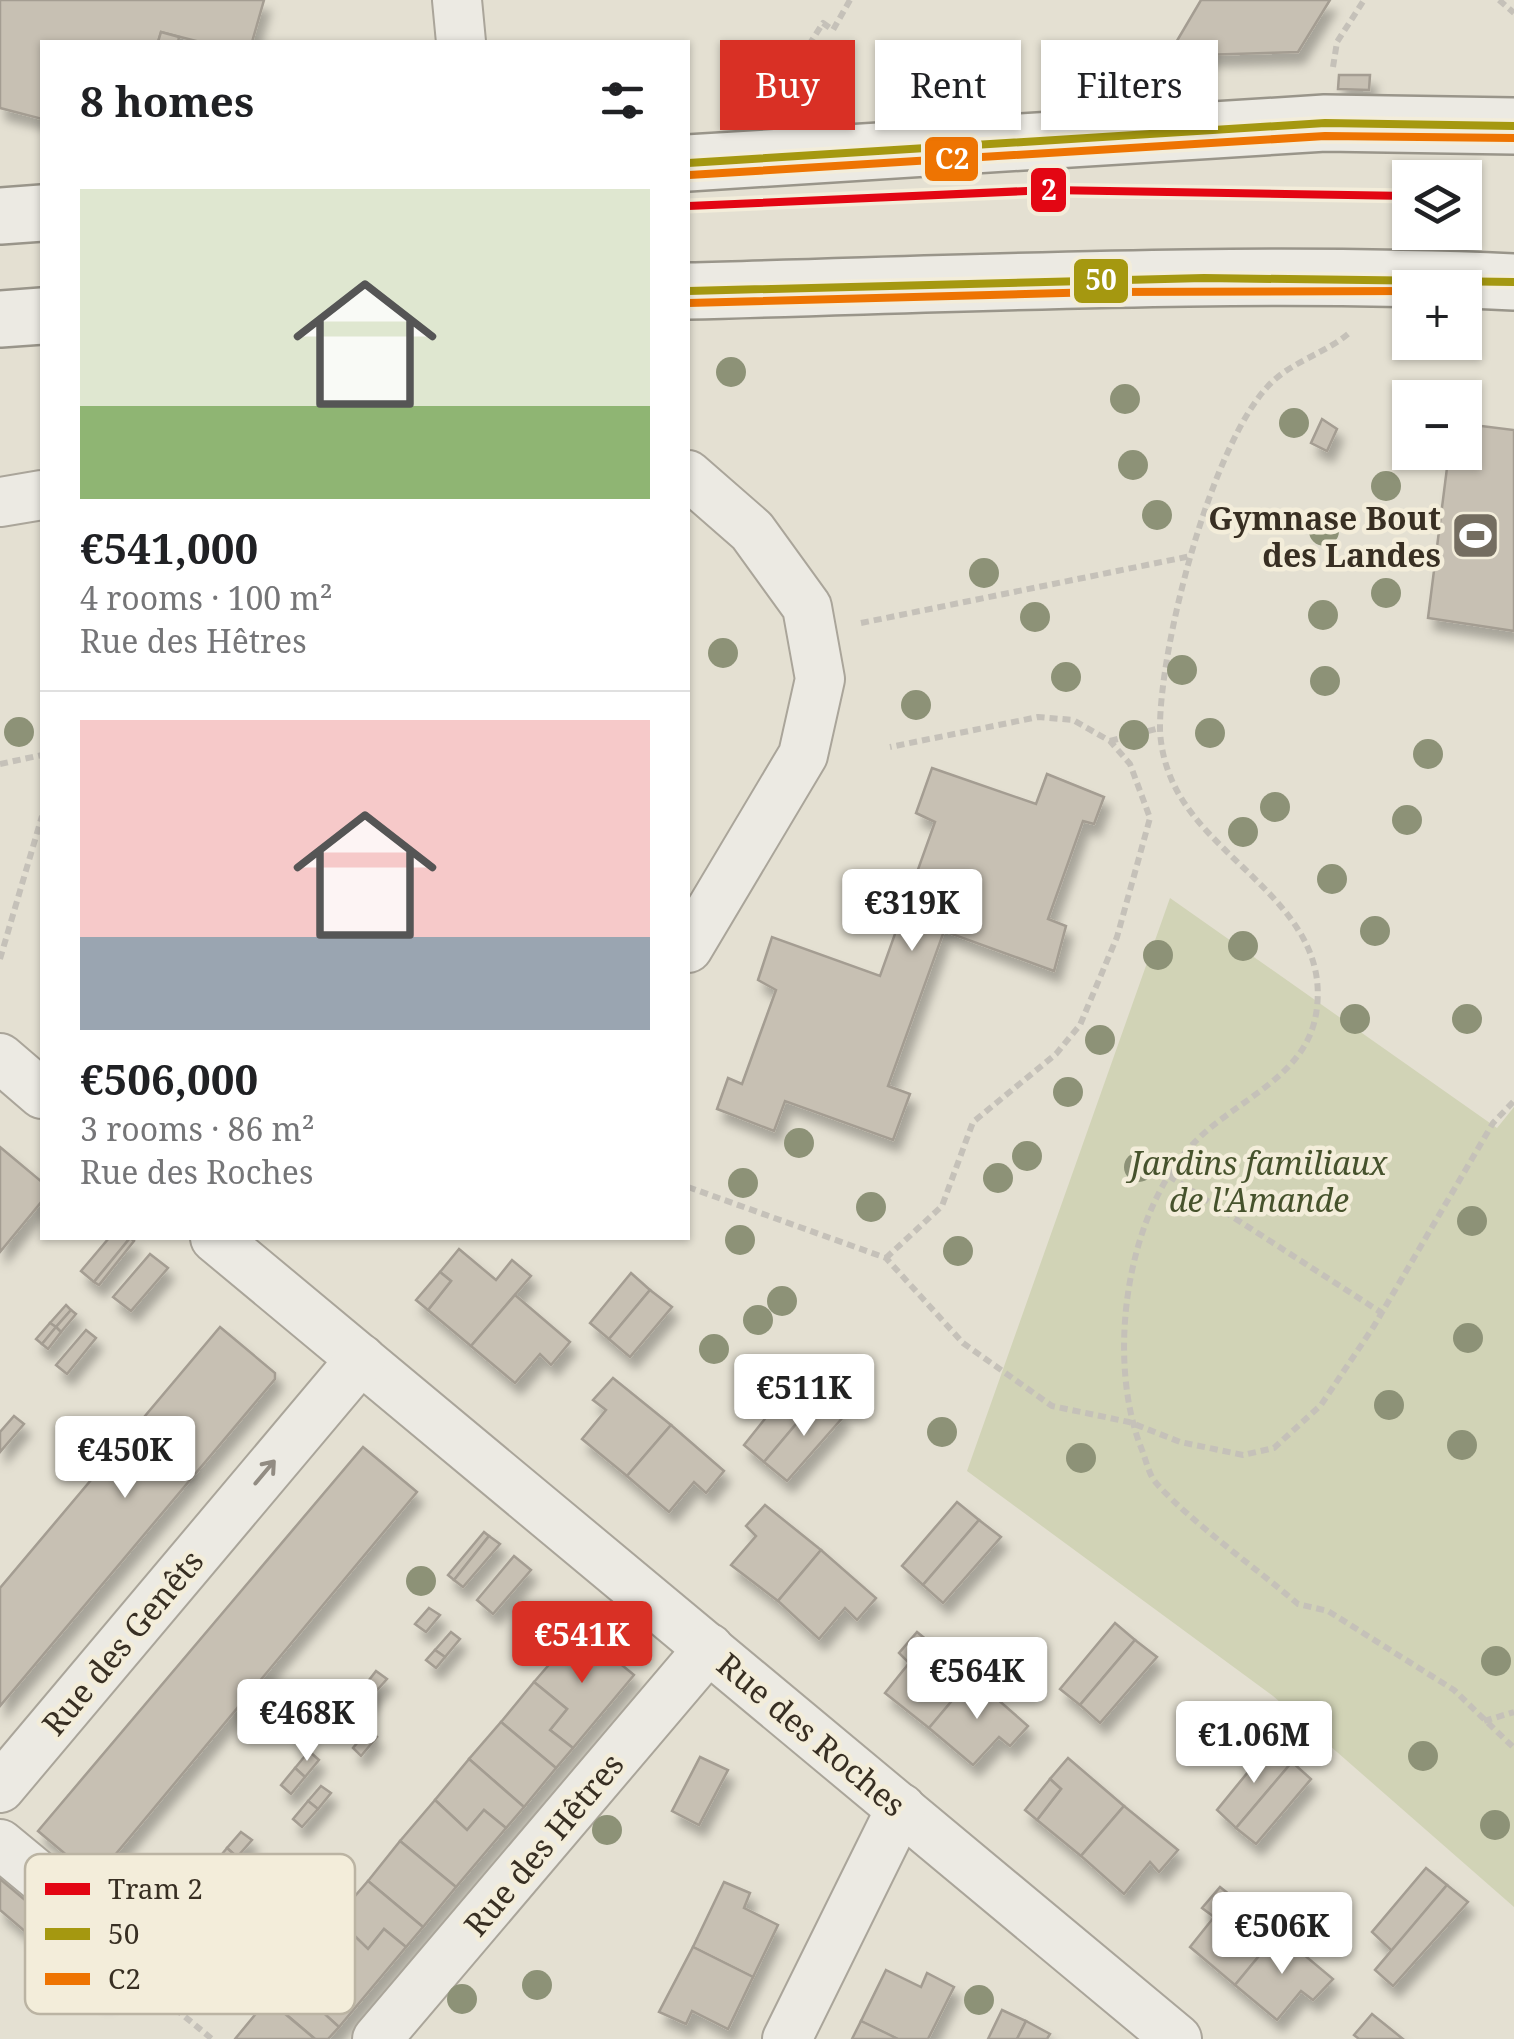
<!DOCTYPE html>
<html lang="en">
<head>
<meta charset="utf-8">
<style>
	:root { --surface:#fff; --page:#f2f2f2; --text:#202124; --muted:#757577; --line:#e0e0e0; --accent:#d93025 }
	body { margin:0; font-family:"Noto Serif",serif; background:var(--page); color:var(--text); height:100vh; display:flex; flex-direction:column; font-size:38px; white-space:nowrap }
	* { box-sizing:border-box; margin:0 }
	p { font-size:32px; color:var(--muted) }
	.icon { flex:none; width:55px; height:55px; fill:none; stroke:currentColor; stroke-width:2; stroke-linecap:round; stroke-linejoin:round }
	.map { position:relative; flex:1; overflow:hidden }
	.sheet { position:absolute; left:40px; top:40px; width:650px; height:1200px; display:flex; flex-direction:column; background:var(--surface); border-radius:0px; box-shadow:0 2px 8px #0004 }
	.sheet>* { flex:none }
	.banner { position:absolute; left:720px; top:40px; width:642px; height:90px; display:flex; gap:20px }
	.fabs { position:absolute; left:1392px; top:160px; display:grid; gap:20px }
	.fabs a { display:grid; place-items:center; width:90px; height:90px; border-radius:0px; background:var(--surface); box-shadow:0 2px 8px #0004; font-size:50px }
	.price { position:absolute; translate:-50% -85px; padding:0 22px; border-radius:10px; background:#fff; color:#222; font-size:32px; line-height:65px; filter:drop-shadow(0 2px 5px #0008) }
	.price::after { content:''; position:absolute; left:50%; top:60px; width:30px; height:22px; margin-left:-15px; background:inherit; clip-path:polygon(0 0,100% 0,50% 100%) }
	.price.active { background:var(--accent); color:#fff }
	ul { padding:0; list-style:none }
	li { display:grid; align-content:center; gap:20px; height:530px; padding:0 40px }
	li+li { border-top:2px solid var(--line) }
	li span { display:grid; place-items:center; height:310px; border-radius:0px; color:#555 }
	li>.icon { margin-inline-start:auto }
	span .icon { width:180px; height:180px; fill:#fffc; stroke-width:1 }
	li b { font-size:42px }
	h2 { display:flex; justify-content:space-between; align-items:center; height:120px; padding:0 40px; font-size:42px }
	.pill { padding:0 35px; border-radius:0px; background:var(--surface); box-shadow:0 2px 8px #0004; font-size:35px; line-height:90px }
	.pill.active { background:var(--accent); color:#fff }
	.map>svg:first-child { display:block }
</style>
</head>
<body>
<div class="map">
<svg width="1514" height="2039" viewBox="0 0 1514 2039">
	<defs>
		<filter id="shadow"><feDropShadow dx="6" dy="11" stdDeviation="5" flood-color="#0004"/></filter>
	</defs>
	<rect width="100%" height="100%" fill="#e4e0d2"/>
	<path fill="#d1d3b6" d="M1170 898 1497 1128 1514 1107V1907L1273 1696 967 1471Z"/>
	<g fill="#c7c0b3" stroke="#a49d92" stroke-width="2.5" filter="url(#shadow)">
		<path d="M0 0H264L252 42H200L161 32 158 42H42V119L0 108Z"/>
		<path d="M1201 0H1330L1298 52 1168 56Z"/>
		<path d="M161 32 179 37 178 42H158Z"/>
		<path d="M1339 75H1370L1369 90 1338 89Z"/>
		<path d="M1322 419 1337 429 1327 451 1311 443Z"/>
		<path d="M1465 424 1514 430V631L1428 618 1449 452H1465Z"/>
		<path d="M932 768 1036 804 1047 774 1104 797 1094 824 1083 821 1048 919 1066 926 1054 971 944 931 888 1086 910 1094 893 1140 785 1101 774 1131 717 1109 728 1078 742 1084 776 990 758 980 772 937 880 976 935 822 916 813Z"/>
		<path d="M0 1147 42 1182V1201L0 1252Z"/>
		<path d="M109 1238H130L94 1282 81 1271Z"/>
		<path d="M130 1238 134 1241 99 1285 94 1282Z"/>
		<path d="M459 1249 496 1280 512 1260 531 1276 471 1346 428 1310 451 1281 440 1272Z"/>
		<path d="M150 1254 168 1268 131 1311 113 1297Z"/>
		<path d="M440 1272 451 1281 428 1310 416 1300Z"/>
		<path d="M631 1273 650 1290 609 1339 590 1323Z"/>
		<path d="M650 1290 672 1307 630 1357 609 1339Z"/>
		<path d="M515 1295 570 1342 551 1365 540 1354 515 1383 471 1346Z"/>
		<path d="M66 1305 71 1310 56 1327 50 1323Z"/>
		<path d="M71 1310 76 1314 61 1332 56 1327Z"/>
		<path d="M50 1323 56 1327 42 1344 36 1339Z"/>
		<path d="M56 1327 61 1332 48 1349 42 1344Z"/>
		<path d="M220 1327 275 1373V1379L0 1706V1588Z"/>
		<path d="M86 1330 96 1338 67 1374 56 1365Z"/>
		<path d="M613 1378 671 1425 627 1476 582 1439 606 1410 593 1400Z"/>
		<path d="M796 1380 818 1398 764 1462 744 1445Z"/>
		<path d="M818 1398 844 1416 787 1481 764 1462Z"/>
		<path d="M14 1416 24 1424 0 1452V1432Z"/>
		<path d="M671 1425 724 1471 706 1493 694 1482 669 1512 627 1476Z"/>
		<path d="M363 1447 417 1492 95 1879 38 1831Z"/>
		<path d="M957 1502 979 1520 923 1585 902 1566Z"/>
		<path d="M765 1505 821 1550 778 1601 731 1565 756 1536 746 1526Z"/>
		<path d="M979 1520 1001 1537 943 1603 923 1585Z"/>
		<path d="M484 1532 489 1536 454 1580 448 1575Z"/>
		<path d="M489 1536 500 1544 463 1587 454 1580Z"/>
		<path d="M821 1550 876 1598 857 1620 845 1608 819 1639 778 1601Z"/>
		<path d="M514 1556 531 1570 493 1614 477 1600Z"/>
		<path d="M429 1608 440 1615 426 1632 415 1624Z"/>
		<path d="M1115 1623 1135 1640 1080 1705 1060 1689Z"/>
		<path d="M579 1630 634 1675 573 1748 550 1730 567 1709 534 1682Z"/>
		<path d="M451 1632 460 1639 445 1657 435 1650Z"/>
		<path d="M917 1632 972 1677 929 1728 885 1693 909 1663 899 1653Z"/>
		<path d="M1135 1640 1157 1657 1100 1723 1080 1705Z"/>
		<path d="M435 1650 445 1657 436 1668 426 1660Z"/>
		<path d="M376 1671 387 1679 371 1697 362 1689Z"/>
		<path d="M972 1677 1028 1726 1010 1746 999 1737 973 1765 929 1728Z"/>
		<path d="M534 1682 567 1709 550 1730 573 1748 556 1768 501 1722Z"/>
		<path d="M362 1689 371 1697 356 1715 347 1706Z"/>
		<path d="M501 1722 556 1768 524 1807 469 1759Z"/>
		<path d="M368 1730 377 1737 361 1756 353 1748Z"/>
		<path d="M1270 1745 1292 1762 1236 1828 1217 1810Z"/>
		<path d="M309 1751 319 1760 305 1777 295 1768Z"/>
		<path d="M700 1757 728 1770 699 1825 672 1811Z"/>
		<path d="M1068 1758 1124 1806 1081 1856 1037 1820 1061 1789 1050 1779Z"/>
		<path d="M469 1759 524 1807 506 1828 484 1810 467 1830 435 1800Z"/>
		<path d="M1292 1762 1311 1779 1256 1844 1236 1828Z"/>
		<path d="M295 1768 305 1777 291 1794 281 1785Z"/>
		<path d="M1050 1779 1061 1789 1037 1820 1025 1810Z"/>
		<path d="M321 1786 331 1793 318 1809 308 1801Z"/>
		<path d="M435 1800 467 1830 484 1810 506 1828 456 1887 400 1841Z"/>
		<path d="M308 1801 318 1809 302 1827 293 1819Z"/>
		<path d="M1124 1806 1178 1850 1159 1872 1150 1862 1124 1894 1081 1856Z"/>
		<path d="M241 1832 252 1840 237 1857 227 1848Z"/>
		<path d="M400 1841 456 1887 423 1927 368 1881Z"/>
		<path d="M227 1848 237 1857 224 1873 213 1865Z"/>
		<path d="M1426 1868 1447 1885 1392 1951 1372 1932Z"/>
		<path d="M0 1879 118 1978 103 1998 0 1910Z"/>
		<path d="M368 1881 423 1927 406 1947 384 1929 368 1949 336 1918Z"/>
		<path d="M724 1882 750 1893 744 1908 778 1925 753 1977 693 1947Z"/>
		<path d="M1447 1885 1468 1902 1393 1986 1375 1970Z"/>
		<path d="M1220 1887 1278 1933 1235 1985 1190 1947 1214 1917 1202 1908Z"/>
		<path d="M336 1918 368 1949 384 1929 406 1947 339 2027 318 2008 334 1989 299 1963Z"/>
		<path d="M1278 1933 1333 1979 1313 2000 1301 1991 1277 2020 1235 1985Z"/>
		<path d="M693 1947 753 1977 728 2029 692 2011 686 2024 659 2012Z"/>
		<path d="M299 1963 334 1989 318 2008 339 2027 328 2039H315L268 1999Z"/>
		<path d="M886 1970 921 1987 927 1973 954 1987 928 2039H898L861 2021Z"/>
		<path d="M268 1999 278 2008 315 2039H235Z"/>
		<path d="M1002 2010 1026 2021 1017 2039H988Z"/>
		<path d="M1372 2014 1403 2039H1359L1354 2035Z"/>
		<path d="M861 2021 898 2039H852Z"/>
		<path d="M1026 2021 1050 2034 1047 2039H1017Z"/>
	</g>
	<g fill="none" stroke-linecap="round" stroke-linejoin="round">
		<defs>
			<g id="street">
				<path d="M457 0 461 42"/>
				<path d="M688 475 752 531 807 607 820 679 803 755 688 948"/>
				<path d="M0 502 42 495"/>
				<path d="M0 1058 42 1094"/>
				<path d="M215 1238 1177 2039"/>
				<path d="M0 1788 361 1359"/>
				<path d="M0 1844 127 1949"/>
				<path d="M377 2039 709 1648"/>
				<path d="M787 2039 901 1808"/>
			</g>
			<g id="secondary">
				<path d="M688 163 1325 123 1514 126"/>
				<path d="M0 216 42 213"/>
				<path d="M688 291C963 284 1239 270 1514 282"/>
				<path d="M0 319 42 316"/>
			</g>
		</defs>
		<use href="#street" stroke="#aaa59a" stroke-width="52"/>
		<use href="#secondary" stroke="#99958a" stroke-width="60"/>
		<g stroke="#c5c1b9" stroke-width="6" stroke-dasharray="8 5" stroke-linecap="butt">
			<path d="M1499 0 1514 13"/>
			<path d="M1333 67 1337 42 1364 0"/>
			<path d="M774 100 823 23 833 30 850 0"/>
			<path d="M1348 334C1325 353 1292 362 1271 383 1212 441 1159 648 1160 730 1161 753 1168 776 1180 796 1222 867 1328 912 1317 1007 1310 1078 1234 1099 1192 1145 1125 1216 1106 1361 1142 1450 1146 1460 1149 1476 1157 1484 1192 1523 1256 1568 1298 1604L1328 1611 1454 1690 1514 1748"/>
			<path d="M861 623 1191 556"/>
			<path d="M1110 741 1160 728"/>
			<path d="M0 764 42 755"/>
			<path d="M0 959 42 816"/>
			<path d="M1169 1176 1382 1313"/>
			<path d="M688 1187 886 1258 963 1343 1052 1406 1129 1422 1180 1442 1243 1455 1274 1448 1321 1405 1374 1326 1493 1123 1514 1101"/>
			<path d="M886 1258 942 1206 973 1122 1056 1054 1080 1025 1117 937 1150 818 1130 764 1110 741 1073 720 1038 717 890 747"/>
			<path d="M1484 1721 1514 1712"/>
			<path d="M155 1992 212 2039"/>
		</g>
		<use href="#street" stroke="#eceae3" stroke-width="48"/>
		<use href="#secondary" stroke="#eceae3" stroke-width="55"/>
		<defs>
			<g id="bus-1">
				<path d="M688 163 1325 123 1514 126"/>
				<path d="M688 291 1204 278 1514 282"/>
			</g>
			<g id="bus-2">
				<path d="M689 175 1325 136 1514 138"/>
				<path d="M688 303 1101 292 1410 291"/>
			</g>
		</defs>
		<use href="#bus-1" stroke="#f3edda" stroke-width="15"/>
		<use href="#bus-2" stroke="#f3edda" stroke-width="15"/>
		<use href="#bus-1" stroke="#a59810" stroke-width="8"/>
		<use href="#bus-2" stroke="#ee7402" stroke-width="8"/>
		<defs>
			<path id="tram-1" d="M688 206 1049 190 1410 196"/>
		</defs>
		<use href="#tram-1" stroke="#f3edda" stroke-width="15"/>
		<use href="#tram-1" stroke="#e30613" stroke-width="8"/>
	</g>
	<g fill="#8d9277">
		<circle cx="916" cy="56" r="15"/>
		<circle cx="731" cy="372" r="15"/>
		<circle cx="1125" cy="399" r="15"/>
		<circle cx="1294" cy="423" r="15"/>
		<circle cx="1133" cy="465" r="15"/>
		<circle cx="1386" cy="486" r="15"/>
		<circle cx="1157" cy="515" r="15"/>
		<circle cx="1324" cy="531" r="15"/>
		<circle cx="984" cy="573" r="15"/>
		<circle cx="1386" cy="593" r="15"/>
		<circle cx="1323" cy="615" r="15"/>
		<circle cx="1035" cy="617" r="15"/>
		<circle cx="723" cy="653" r="15"/>
		<circle cx="1182" cy="670" r="15"/>
		<circle cx="1066" cy="677" r="15"/>
		<circle cx="1325" cy="681" r="15"/>
		<circle cx="916" cy="705" r="15"/>
		<circle cx="19" cy="732" r="15"/>
		<circle cx="1210" cy="733" r="15"/>
		<circle cx="1134" cy="735" r="15"/>
		<circle cx="1428" cy="754" r="15"/>
		<circle cx="1275" cy="807" r="15"/>
		<circle cx="1407" cy="820" r="15"/>
		<circle cx="1243" cy="832" r="15"/>
		<circle cx="1332" cy="879" r="15"/>
		<circle cx="1375" cy="931" r="15"/>
		<circle cx="1243" cy="946" r="15"/>
		<circle cx="1158" cy="955" r="15"/>
		<circle cx="1355" cy="1019" r="15"/>
		<circle cx="1467" cy="1019" r="15"/>
		<circle cx="1100" cy="1040" r="15"/>
		<circle cx="1068" cy="1092" r="15"/>
		<circle cx="799" cy="1143" r="15"/>
		<circle cx="1027" cy="1156" r="15"/>
		<circle cx="1139" cy="1167" r="15"/>
		<circle cx="998" cy="1178" r="15"/>
		<circle cx="743" cy="1183" r="15"/>
		<circle cx="871" cy="1207" r="15"/>
		<circle cx="1472" cy="1221" r="15"/>
		<circle cx="740" cy="1240" r="15"/>
		<circle cx="958" cy="1251" r="15"/>
		<circle cx="782" cy="1301" r="15"/>
		<circle cx="758" cy="1320" r="15"/>
		<circle cx="1468" cy="1338" r="15"/>
		<circle cx="714" cy="1349" r="15"/>
		<circle cx="1389" cy="1405" r="15"/>
		<circle cx="942" cy="1432" r="15"/>
		<circle cx="1462" cy="1445" r="15"/>
		<circle cx="1081" cy="1458" r="15"/>
		<circle cx="421" cy="1581" r="15"/>
		<circle cx="1496" cy="1661" r="15"/>
		<circle cx="1423" cy="1756" r="15"/>
		<circle cx="1495" cy="1825" r="15"/>
		<circle cx="607" cy="1830" r="15"/>
		<circle cx="537" cy="1985" r="15"/>
		<circle cx="462" cy="1999" r="15"/>
		<circle cx="979" cy="2000" r="15"/>
	</g>
	<defs><path id="oneway-shaft" d="M-6 0H5M1.5-3L5.5 0L1.5 3" fill="none" stroke-width="1.6" stroke-linecap="round" stroke-linejoin="round" transform="scale(2.5)"/></defs>
	<use stroke="#928c83" href="#oneway-shaft" transform="translate(265 1472) rotate(-50)"/>
	<defs>
		<symbol id="stadium-square" viewBox="-11 -11 22 22"><rect x="-9" y="-9" width="18" height="18" rx="4" fill="#746d60" stroke="#f3edda"/><path d="M0-5a6.5 5 0 1 0 0 10a6.5 5 0 1 0 0-10ZM-3.5-1.8h7v3.6h-7Z" fill="#fff"/></symbol>
	</defs>
	<g fill-rule="evenodd">
		<use href="#stadium-square" x="1448" y="508" width="55" height="55"/>
	</g>
	<g text-anchor="middle" dominant-baseline="central" stroke-width="9" stroke-linejoin="round" paint-order="stroke">
		<g font-size="32" font-weight="bold" fill="#382f23" stroke="#f3edda" text-anchor="end">
			<text x="1441" y="517">Gymnase Bout<tspan x="1441" dy="37">des Landes</tspan></text>
		</g>
		<g font-size="32" font-style="italic" fill="#46522c" stroke="#f3edda">
			<text x="1259" y="1162">Jardins familiaux<tspan x="1259" dy="37">de l'Amande</tspan></text>
		</g>
		<g font-size="32" fill="#382f23" stroke="#f3edda">
			<text transform="translate(122 1642) rotate(-50)">Rue des Genêts</text>
			<text transform="translate(812 1734) rotate(40)">Rue des Roches</text>
			<text transform="translate(543 1844) rotate(-50)">Rue des Hêtres</text>
		</g>
	</g>
	<rect x="25" y="1854" width="330" height="160" rx="15" fill="#f3edda" stroke="#bbb4a3" stroke-width="2.5"/>
	<rect x="45" y="1883" width="45" height="12" fill="#e30613"/>
	<rect x="45" y="1928" width="45" height="12" fill="#a59810"/>
	<rect x="45" y="1973" width="45" height="12" fill="#ee7402"/>
	<g font-size="28" fill="#382f23">
		<text x="108" y="1899">Tram 2</text>
		<text x="108" y="1944">50</text>
		<text x="108" y="1989">C2</text>
	</g>
	<g stroke="#f3edda" stroke-width="4">
		<rect x="923" y="135" width="57" height="48" rx="10" fill="#ee7402"/>
		<rect x="1029" y="166" width="39" height="48" rx="10" fill="#e30613"/>
		<rect x="1072" y="257" width="58" height="48" rx="10" fill="#a59810"/>
	</g>
	<g font-size="28" text-anchor="middle" font-weight="bold" fill="#fff">
		<text x="952" y="169">C2</text>
		<text x="1049" y="200">2</text>
		<text x="1101" y="290">50</text>
	</g>
</svg>
<div class="fabs">
<a><svg class="icon" aria-label="layers" viewBox="0 0 24 24"><path d="M12 4l9 5-9 5-9-5zM3 14l9 5 9-5"/></svg></a>
<a>+</a>
<a>−</a>
</div>
<b class="price" style="left:912px;top:954px">€319K</b>
<b class="price" style="left:804px;top:1439px">€511K</b>
<b class="price" style="left:125px;top:1501px">€450K</b>
<b class="price active" style="left:582px;top:1686px">€541K</b>
<b class="price" style="left:977px;top:1722px">€564K</b>
<b class="price" style="left:307px;top:1764px">€468K</b>
<b class="price" style="left:1254px;top:1786px">€1.06M</b>
<b class="price" style="left:1282px;top:1977px">€506K</b>
<div class="banner">
<a class="pill active">Buy</a>
<a class="pill">Rent</a>
<a class="pill">Filters</a>
</div>
<section class="sheet">
<h2>8 homes<svg class="icon" aria-label="filters" viewBox="0 0 24 24"><path d="M4 7h16M4 17h16"/><circle cx="9" cy="7" r="2"/><circle cx="15" cy="17" r="2"/></svg></h2>
<ul>
<li><span style="background:linear-gradient(#dfe7d0 70%,#8fb573 0)"><svg class="icon" aria-label="home" viewBox="0 0 24 24"><path d="M3 11l9-7 9 7M6 9v11h12V9"/></svg></span><div><b>€541,000</b><p>4 rooms · 100 m²</p><p>Rue des Hêtres</p></div></li>
<li><span style="background:linear-gradient(#f6c9c9 70%,#9aa5b1 0)"><svg class="icon" aria-label="home" viewBox="0 0 24 24"><path d="M3 11l9-7 9 7M6 9v11h12V9"/></svg></span><div><b>€506,000</b><p>3 rooms · 86 m²</p><p>Rue des Roches</p></div></li>
</ul>
</section>
</div>
</body>
</html>
